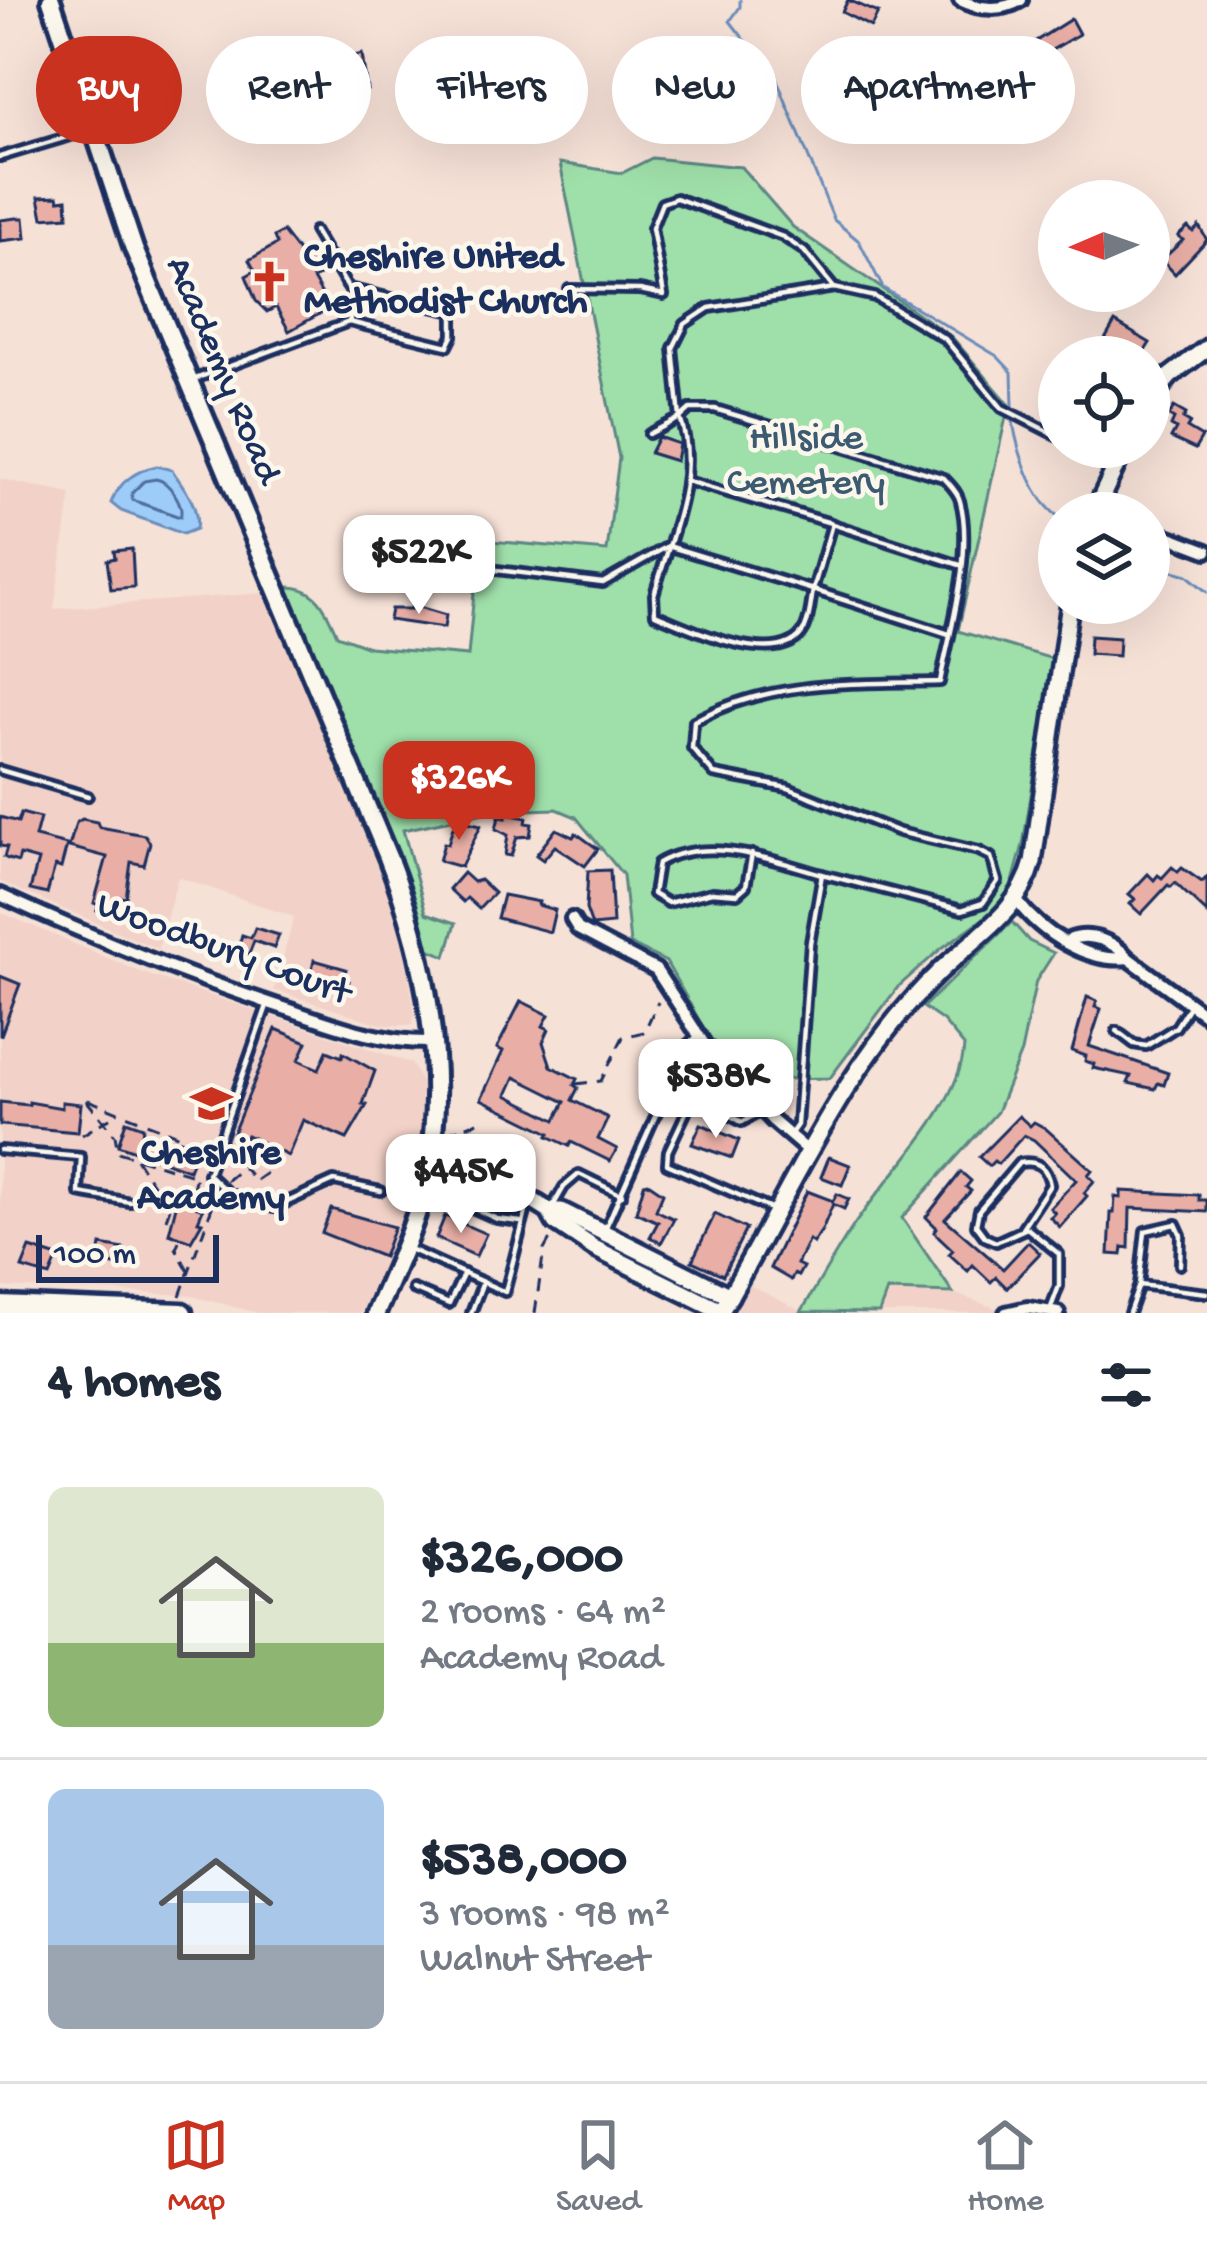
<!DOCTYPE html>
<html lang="en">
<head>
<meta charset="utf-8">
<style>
	:root { --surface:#fff; --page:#f6f6f7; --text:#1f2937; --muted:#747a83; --line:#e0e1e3; --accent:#c8321e }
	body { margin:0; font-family:"Gochi Hand",sans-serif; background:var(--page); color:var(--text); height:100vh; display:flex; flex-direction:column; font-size:45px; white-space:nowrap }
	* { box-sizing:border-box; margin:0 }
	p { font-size:39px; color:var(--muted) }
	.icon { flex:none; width:66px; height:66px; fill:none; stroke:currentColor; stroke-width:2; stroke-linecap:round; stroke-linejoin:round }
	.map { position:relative; height:1313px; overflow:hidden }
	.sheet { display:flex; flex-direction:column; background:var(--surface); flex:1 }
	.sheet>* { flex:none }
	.top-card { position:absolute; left:36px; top:36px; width:1137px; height:108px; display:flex; gap:24px }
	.needle { width:78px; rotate:268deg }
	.buttons { position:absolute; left:1038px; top:180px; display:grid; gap:24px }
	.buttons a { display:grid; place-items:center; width:132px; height:132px; border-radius:50%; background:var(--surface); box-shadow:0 12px 48px #0002; font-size:60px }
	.scale { position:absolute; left:36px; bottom:30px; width:183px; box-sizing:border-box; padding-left:12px; border:6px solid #1b2f5e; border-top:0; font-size:33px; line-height:42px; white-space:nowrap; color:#1b2f5e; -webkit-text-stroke:9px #fbf7ec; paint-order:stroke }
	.price { position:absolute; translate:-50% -102px; padding:0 27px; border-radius:24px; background:#fff; color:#222; font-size:39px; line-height:78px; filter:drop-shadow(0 3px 6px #0008) }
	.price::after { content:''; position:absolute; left:50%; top:72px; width:36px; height:27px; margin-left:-18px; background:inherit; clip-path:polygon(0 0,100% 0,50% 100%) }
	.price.active { background:var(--accent); color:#fff }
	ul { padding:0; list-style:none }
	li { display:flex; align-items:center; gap:36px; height:300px; padding:0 48px }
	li+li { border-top:3px solid var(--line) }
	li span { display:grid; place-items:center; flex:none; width:336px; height:240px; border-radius:18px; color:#555 }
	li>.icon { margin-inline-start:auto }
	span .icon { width:144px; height:144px; fill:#fffc; stroke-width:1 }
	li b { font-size:51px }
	h2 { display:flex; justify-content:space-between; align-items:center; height:144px; padding:0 48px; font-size:51px }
	.pill { padding:0 42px; border-radius:54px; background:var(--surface); box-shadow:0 12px 48px #0002; font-size:42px; line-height:108px }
	.pill.active { background:var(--accent); color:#fff }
	.menu { display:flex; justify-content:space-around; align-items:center; height:168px; border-top:3px solid var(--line); background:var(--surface); font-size:33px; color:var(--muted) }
	.menu a { display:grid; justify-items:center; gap:6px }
	.menu .active { color:var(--accent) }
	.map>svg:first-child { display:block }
</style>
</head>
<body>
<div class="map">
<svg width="1207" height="1313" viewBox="0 0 1207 1313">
	<rect width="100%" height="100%" fill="#f6e1d7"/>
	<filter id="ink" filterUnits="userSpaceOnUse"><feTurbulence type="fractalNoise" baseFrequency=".00833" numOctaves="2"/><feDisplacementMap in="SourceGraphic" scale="24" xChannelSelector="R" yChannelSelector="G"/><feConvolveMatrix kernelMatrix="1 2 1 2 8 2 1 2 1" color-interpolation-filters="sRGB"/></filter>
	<g filter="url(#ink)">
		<g fill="#f2d2c8">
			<path d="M0 479 71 494 54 609 264 593 388 890 406 960 415 1014 412 1025H383L274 990 294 917 178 877 158 949 0 882Z"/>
			<path d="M0 912 141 972 411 1063 422 1083 420 1153 409 1200 394 1243 361 1313H257L188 1295 0 1287Z"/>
			<path d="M750 1285 801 1311 830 1310 840 1313H732Z"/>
			<path d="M886 1291 953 1293 1009 1313H879Z"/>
		</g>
		<g fill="#9fdfa9" stroke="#5d8784" stroke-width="3">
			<path d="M652 158 741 167 793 227 952 337 1009 404 958 631 1053 659 1023 845 1013 882 997 909 942 948 898 987 830 1078 741 1080 716 1050 666 962 630 944 623 875 576 817 557 809 493 811 403 830 426 913 456 923 446 956 428 949 390 835 286 587C317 586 326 609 337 635L369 647 468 656 479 540 607 551 619 458 560 163 622 173Z"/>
			<path d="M1012 922 1029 941 1054 953 1036 981 1021 1052 997 1112 902 1218 953 1293 887 1291 879 1313 801 1312C819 1283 835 1253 854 1225 887 1176 961 1106 964 1046L943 1021 923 1007Z"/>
		</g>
		<path fill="#9eccf9" stroke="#6a8dbb" stroke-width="3" d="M157 466 172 470C184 488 200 506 196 529L183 534 121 511 111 503C118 482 137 470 157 466Z"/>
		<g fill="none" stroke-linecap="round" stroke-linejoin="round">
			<path stroke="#4f6e9c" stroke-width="3" d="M156 479C169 481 185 505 180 517L132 500V493L144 481Z"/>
			<g stroke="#6a8dbb" stroke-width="3">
				<path d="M740 0V7L730 21 755 53 771 65 834 220 859 241 883 288 997 356 1012 372 1013 406"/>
				<path d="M1013 422C1018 453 1033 499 1059 517"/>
				<path d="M1149 564 1187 575 1207 592"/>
			</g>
		</g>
		<g fill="#e9afa6" stroke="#1b2f5e" stroke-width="3" fill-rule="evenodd">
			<path d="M848 0 878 13 871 27 842 12Z"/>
			<path d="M1071 19 1079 34 1045 54 1036 41Z"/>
			<path d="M947 47 980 64 971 81 940 61Z"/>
			<path d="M362 54 367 90 339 97 329 70 339 68 337 60Z"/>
			<path d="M58 196 59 200 67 199 68 216 43 218 39 197Z"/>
			<path d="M17 218H24L26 238 0 241V220Z"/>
			<path d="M1199 226 1207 240 1175 274 1162 260 1183 240 1178 236 1188 227 1193 232Z"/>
			<path d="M283 232 299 253 306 249 321 275 313 279 330 308 289 331 276 307 267 312 256 301 246 276 255 271 249 260 277 244 274 237Z"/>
			<path d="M1115 322 1150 343 1141 357H1116L1105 347 1104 341Z"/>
			<path d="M1174 407 1186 414 1183 419 1190 423 1187 428 1202 437 1195 449 1171 438 1176 429 1171 426 1174 419 1169 416Z"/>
			<path d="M658 437 679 444 676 461 650 453Z"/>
			<path d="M132 549 134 587 111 589 107 560 115 558 114 551Z"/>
			<path d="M412 605 446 615 444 628 389 620 391 609H411Z"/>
			<path d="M1090 636 1119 638 1118 656 1089 654Z"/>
			<path d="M21 813 40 818 35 837 67 845 61 868 55 866 47 894 30 890 38 860 20 855 18 862 8 859 4 857 7 847 0 846V817L18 822Z"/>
			<path d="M506 814 527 818 526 823 532 824 530 836 517 837 511 856 505 855 508 835 496 829 499 817 506 818Z"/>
			<path d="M82 819 97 822 99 827 145 835 150 843 144 865 131 862 126 898 121 897 118 910 112 908 111 914 97 910 99 905 94 903 107 857 69 847 76 823Z"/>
			<path d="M459 820 481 825 461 867 439 861 444 843 448 844 453 827 457 828Z"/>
			<path d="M556 829 573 837 576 833 598 849 585 866 555 846 543 860 536 855Z"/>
			<path d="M1172 867 1178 872 1182 868 1202 882 1207 877V913L1175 883 1171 887 1168 885 1141 914 1130 904 1135 899 1129 894 1148 874 1154 880 1158 875 1162 878Z"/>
			<path d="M610 870 613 924 592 926 586 909 588 871Z"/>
			<path d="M463 873 473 882 480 880 494 893 479 909 467 898 463 902 449 889Z"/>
			<path d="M503 895 539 902 538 905 555 910 550 932 497 918Z"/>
			<path d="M255 928 279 935 274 948 254 941 247 959 236 955 242 935 251 938Z"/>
			<path d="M314 960 346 969 343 979 349 981 346 992 310 979Z"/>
			<path d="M0 976 20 984 1 1035H0Z"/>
			<path d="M1087 997 1097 1001 1095 1007 1101 1009 1089 1046 1168 1073 1164 1085 1158 1083 1155 1089 1128 1083 1131 1076 1093 1068 1094 1064 1085 1061 1086 1056 1072 1051Z"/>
			<path d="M521 1001 549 1015 543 1026 549 1029 543 1042 551 1066 577 1079 574 1085 578 1088 572 1100 608 1118 598 1139 617 1149 610 1161 571 1142 569 1146 548 1136 550 1133 481 1099 503 1051 497 1048ZM515 1077 565 1102 556 1120 507 1095Z"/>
			<path d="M276 1029 307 1042 299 1060 319 1069 327 1051 342 1057 343 1053 375 1071 363 1104 367 1105 347 1139 303 1120 288 1156 247 1135 245 1138 233 1133Z"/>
			<path d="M0 1102 29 1105V1102L62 1108V1102L81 1104 78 1132 0 1125Z"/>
			<path d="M1019 1116 1030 1126 1034 1122 1045 1128 1092 1170 1088 1175 1094 1181 1084 1193 1087 1196 1060 1227 1050 1217 1055 1213 1050 1208 1076 1180 1034 1140 1024 1135 998 1164 994 1161 989 1166 979 1157Z"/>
			<path d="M126 1121 143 1127 142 1135 178 1147 180 1140 198 1146 189 1170 118 1145Z"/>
			<path d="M701 1124 739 1140 732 1158 692 1144Z"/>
			<path d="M829 1157 850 1165 842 1185 821 1177Z"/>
			<path d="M961 1172 971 1181 966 1187 971 1191 945 1219 1003 1269 1028 1242 1040 1253 1007 1288 996 1277 991 1282 973 1265 968 1271 949 1254 953 1250 934 1232 937 1228 926 1217Z"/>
			<path d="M648 1183 663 1193 656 1210 674 1219 661 1243 650 1237 658 1222 636 1212 644 1184Z"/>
			<path d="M807 1191 833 1201 837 1194 849 1199 844 1209 833 1204 822 1230 813 1243 809 1240 797 1264 803 1267 798 1276 794 1274 791 1280 770 1268Z"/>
			<path d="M1121 1191 1199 1195V1200H1207V1212L1130 1208 1129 1248 1123 1247 1122 1255 1109 1254 1111 1213H1114L1115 1197 1121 1198Z"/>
			<path d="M181 1200 203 1209 198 1221 202 1222 191 1241 169 1233 177 1202Z"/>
			<path d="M331 1209 394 1227 383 1257 322 1233Z"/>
			<path d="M715 1214 746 1229 723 1275 692 1261Z"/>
			<path d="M445 1216 486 1234 476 1256 436 1238Z"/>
			<path d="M101 1245 124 1249 123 1254 128 1255 125 1267 98 1262Z"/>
			<path d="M30 1248 58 1257 50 1276 22 1268Z"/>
		</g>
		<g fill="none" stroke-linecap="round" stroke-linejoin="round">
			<defs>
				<g id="lane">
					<path d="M0 157 87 131"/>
					<path d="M569 289 640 290 664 295 652 228 662 203 676 198 783 237 804 251 834 288"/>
					<path d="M349 322 357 292"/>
					<path d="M195 379 349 322 448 346 453 336V312L348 288 314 231"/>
					<path d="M649 434 680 418 673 348 685 324 709 308 834 288 875 297 945 339 1002 408 1059 437"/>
					<path d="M1076 447 1109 467"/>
					<path d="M687 481 831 523"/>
					<path d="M497 570 603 583 668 546 813 590 832 524 960 565"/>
					<path d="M0 770 88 796"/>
					<path d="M752 854 746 886 737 894 712 892 668 903 653 894 658 863C707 835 772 860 822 874"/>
					<path d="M268 1003 208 1174 229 1194 274 1208 334 1181 381 1191"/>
					<path d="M1117 1031 1134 1044 1146 1046 1176 1027 1188 1008"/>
					<path d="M760 1112 742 1122 705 1102 690 1104 668 1151 667 1164 773 1210"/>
					<path d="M792 1132 797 1125 810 943 822 874 962 910 983 903 998 881 991 857 979 851 899 832 788 788 714 774 692 748 694 721C771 679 854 684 940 682 950 631 974 551 960 501 958 492 950 485 944 478L715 409H690L680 418C701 475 669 540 654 595L655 614C689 628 782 673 805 628 810 617 811 602 813 590L949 634"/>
					<path d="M0 1150 81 1157 79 1193 130 1202"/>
					<path d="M448 1197 497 1219 521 1222"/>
					<path d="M553 1206 564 1187 579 1174 622 1195"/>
					<path d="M1022 1228 1050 1185C1047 1167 1038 1160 1019 1163L979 1210 976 1225 985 1237 996 1242 1027 1228 1059 1254V1286L1050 1310"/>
					<path d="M605 1229 687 1045 698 1036"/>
					<path d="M407 1248 505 1292 528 1204"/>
					<path d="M1139 1285 1207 1293"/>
					<path d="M413 1289 449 1304 464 1273"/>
					<path d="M471 1313 483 1282"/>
					<path d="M1129 1313 1139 1285 1145 1231 1176 1224 1181 1235 1180 1265"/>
				</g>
				<g id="street">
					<path d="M960 0C980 10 1003 11 1021 0"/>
					<path d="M1149 529 1207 551"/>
					<path d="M0 895C94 938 189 977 287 1009 334 1025 381 1043 431 1042"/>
					<path d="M1017 901C1041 933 1088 963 1128 958 1115 942 1090 931 1069 940"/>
					<path d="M572 919 578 929 656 970 712 1056 773 1121 808 1151"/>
					<path d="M1128 958 1207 1016"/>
					<path d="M1006 1313 1028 1308 1058 1313"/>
				</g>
				<g id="secondary">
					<path d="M1149 401 1170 376 1207 348"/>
					<path d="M1094 513 1125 447"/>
					<path d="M431 1154 455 1158 492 1175 549 1211 555 1222 594 1248 721 1311"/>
					<path d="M549 1211H561L730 1296"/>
					<path d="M720 1313C789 1196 840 1068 939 972 975 937 1020 912 1033 862L1070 603"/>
				</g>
				<path id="primary" d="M51 0 134 249 388 857C426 954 448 1071 427 1175 417 1223 395 1268 376 1313"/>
				<path id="highway" d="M0 1306 182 1313"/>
			</defs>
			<use href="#lane" stroke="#1b2f5e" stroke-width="14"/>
			<use href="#street" stroke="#1b2f5e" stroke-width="20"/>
			<use href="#secondary" stroke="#1b2f5e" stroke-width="24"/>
			<use href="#primary" stroke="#1b2f5e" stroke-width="26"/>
			<use href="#highway" stroke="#1b2f5e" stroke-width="27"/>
			<g stroke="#1b2f5e" stroke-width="3" stroke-dasharray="12 9" stroke-linecap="butt">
				<path d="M576 1084 601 1081 623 1037 644 1032 658 1002"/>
				<path d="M86 1100 115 1135 118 1152 196 1176 193 1188 203 1196 216 1191"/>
				<path d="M88 1100 200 1144"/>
				<path d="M447 1133 481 1121"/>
				<path d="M82 1135 116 1114"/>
				<path d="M238 1142 235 1151 242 1166"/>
				<path d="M136 1159 169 1209"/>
				<path d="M226 1181 243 1167 255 1181 274 1168 279 1158"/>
				<path d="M200 1205 207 1184"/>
				<path d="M166 1219 176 1191 192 1188"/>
				<path d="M179 1241 176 1248 188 1270"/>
				<path d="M180 1296 216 1196"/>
				<path d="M535 1313 544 1250 553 1234"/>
			</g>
			<use href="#lane" stroke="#fbf7ec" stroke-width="4.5"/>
			<use href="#street" stroke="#fbf7ec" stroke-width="10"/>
			<use href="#secondary" stroke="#fbf7ec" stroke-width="15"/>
			<use href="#primary" stroke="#fbf7ec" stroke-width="16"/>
			<use href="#highway" stroke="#fbf7ec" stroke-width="18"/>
		</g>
	</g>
	<defs>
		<symbol id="church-bare" viewBox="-9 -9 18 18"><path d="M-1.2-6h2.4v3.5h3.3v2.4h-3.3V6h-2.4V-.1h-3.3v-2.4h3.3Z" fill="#c8321e" stroke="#fbf7ec" stroke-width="2.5" paint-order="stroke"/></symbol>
		<symbol id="school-bare" viewBox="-9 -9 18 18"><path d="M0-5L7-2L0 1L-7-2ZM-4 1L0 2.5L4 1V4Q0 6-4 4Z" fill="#c8321e" stroke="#fbf7ec" stroke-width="2.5" paint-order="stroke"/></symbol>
	</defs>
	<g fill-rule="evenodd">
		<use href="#church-bare" x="240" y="252" width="59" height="59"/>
		<use href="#school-bare" x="182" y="1074" width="59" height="59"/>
	</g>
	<g text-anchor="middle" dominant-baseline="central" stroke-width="9" stroke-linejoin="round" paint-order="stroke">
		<g font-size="39" font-weight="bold" fill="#1b2f5e" stroke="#fbf7ec" text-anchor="start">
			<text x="304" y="259">Cheshire United<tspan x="304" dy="45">Methodist Church</tspan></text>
			<text x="211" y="1155" text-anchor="middle">Cheshire<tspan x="211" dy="45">Academy</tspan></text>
		</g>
		<g font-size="39" fill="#1b2f5e" stroke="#fbf7ec">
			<text transform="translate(221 371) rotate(67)">Academy Road</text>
			<text transform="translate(223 951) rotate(20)">Woodbury Court</text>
		</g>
		<g font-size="39" fill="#3c5b71" stroke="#fbf7ec">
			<text x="806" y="440">Hillside<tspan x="806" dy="45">Cemetery</tspan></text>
		</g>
	</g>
</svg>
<div class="buttons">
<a><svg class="needle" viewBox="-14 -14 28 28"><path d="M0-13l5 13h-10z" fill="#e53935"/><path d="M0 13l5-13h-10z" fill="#747a83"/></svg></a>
<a><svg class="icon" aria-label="locate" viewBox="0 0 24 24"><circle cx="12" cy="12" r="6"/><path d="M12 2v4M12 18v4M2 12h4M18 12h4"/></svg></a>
<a><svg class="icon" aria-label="layers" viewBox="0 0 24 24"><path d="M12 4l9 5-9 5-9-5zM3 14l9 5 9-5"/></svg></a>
</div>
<div class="scale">100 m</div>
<b class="price" style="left:419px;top:617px">$522K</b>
<b class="price active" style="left:459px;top:843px">$326K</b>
<b class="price" style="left:716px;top:1141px">$538K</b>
<b class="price" style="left:461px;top:1236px">$445K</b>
<div class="top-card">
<a class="pill active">Buy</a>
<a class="pill">Rent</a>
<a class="pill">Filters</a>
<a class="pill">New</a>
<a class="pill">Apartment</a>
</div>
</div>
<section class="sheet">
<h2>4 homes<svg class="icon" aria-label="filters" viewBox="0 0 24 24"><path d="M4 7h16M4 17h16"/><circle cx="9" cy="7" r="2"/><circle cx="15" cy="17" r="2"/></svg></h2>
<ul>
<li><span style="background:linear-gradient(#dfe7d0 65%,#8fb573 0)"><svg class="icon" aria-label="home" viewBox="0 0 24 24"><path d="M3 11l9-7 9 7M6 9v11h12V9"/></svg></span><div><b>$326,000</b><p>2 rooms · 64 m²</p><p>Academy Road</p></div></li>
<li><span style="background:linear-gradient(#a9c7e8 65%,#9aa5b1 0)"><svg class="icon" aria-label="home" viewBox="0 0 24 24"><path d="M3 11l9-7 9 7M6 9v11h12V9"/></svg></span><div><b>$538,000</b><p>3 rooms · 98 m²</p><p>Walnut Street</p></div></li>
</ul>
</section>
<nav class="menu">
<a class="active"><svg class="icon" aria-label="map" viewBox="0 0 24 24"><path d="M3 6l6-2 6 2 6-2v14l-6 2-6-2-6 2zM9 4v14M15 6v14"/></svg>Map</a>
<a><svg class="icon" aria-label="saved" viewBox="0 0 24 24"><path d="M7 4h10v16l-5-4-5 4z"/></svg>Saved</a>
<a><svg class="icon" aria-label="home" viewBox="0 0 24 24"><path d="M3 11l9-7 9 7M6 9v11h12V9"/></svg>Home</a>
</nav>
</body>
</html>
